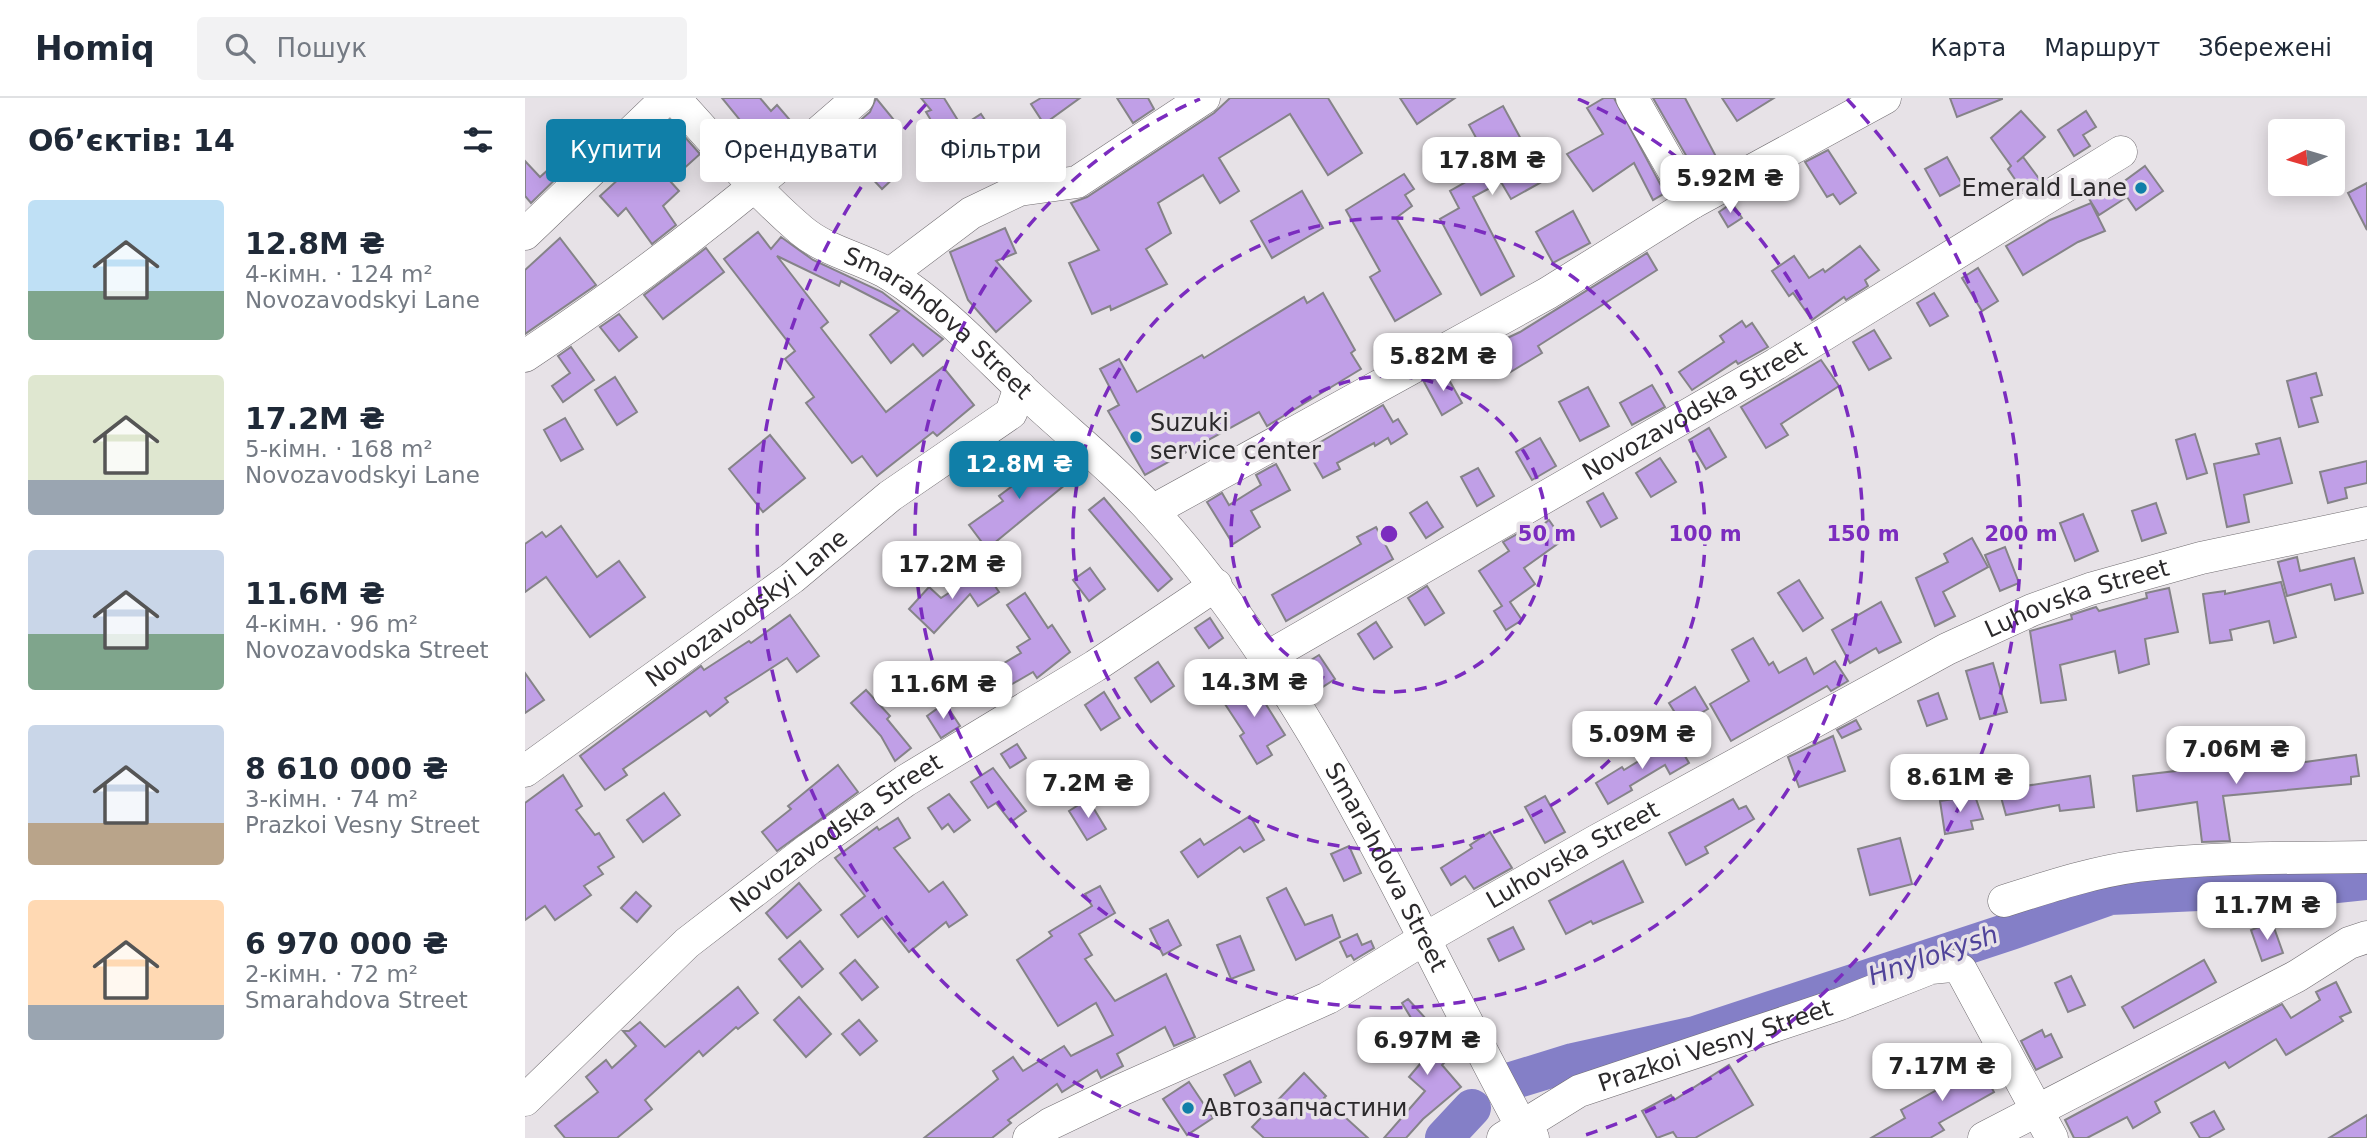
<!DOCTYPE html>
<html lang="uk">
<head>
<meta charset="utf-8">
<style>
	:root { --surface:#fff; --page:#f2f2f3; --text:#1f2937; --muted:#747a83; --line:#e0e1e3; --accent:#107fa8 }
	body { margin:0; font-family:"DejaVu Sans",sans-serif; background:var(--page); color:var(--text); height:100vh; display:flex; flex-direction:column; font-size:26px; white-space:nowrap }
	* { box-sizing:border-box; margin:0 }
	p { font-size:23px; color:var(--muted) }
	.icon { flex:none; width:38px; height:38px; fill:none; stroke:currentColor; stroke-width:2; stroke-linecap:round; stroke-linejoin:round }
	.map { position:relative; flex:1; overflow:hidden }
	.drawer { display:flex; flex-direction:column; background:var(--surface); width:525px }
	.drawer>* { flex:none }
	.hud { position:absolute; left:21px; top:21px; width:665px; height:63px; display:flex; gap:14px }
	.needle { width:46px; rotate:265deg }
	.fabs { position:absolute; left:1743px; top:21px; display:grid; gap:14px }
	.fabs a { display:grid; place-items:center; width:77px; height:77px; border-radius:7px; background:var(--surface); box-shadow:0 4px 18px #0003; font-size:35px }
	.price { position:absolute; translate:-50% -60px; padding:0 16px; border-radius:14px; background:#fff; color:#222; font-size:23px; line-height:46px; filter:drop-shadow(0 2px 4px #0008) }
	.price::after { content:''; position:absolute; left:50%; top:42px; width:21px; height:16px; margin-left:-10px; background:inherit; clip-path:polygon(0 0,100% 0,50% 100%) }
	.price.on { background:var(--accent); color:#fff }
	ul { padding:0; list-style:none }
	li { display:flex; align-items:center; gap:21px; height:175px; padding:0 28px }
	li span { display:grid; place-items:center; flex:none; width:196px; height:140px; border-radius:7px; color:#555 }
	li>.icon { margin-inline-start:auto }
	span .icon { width:84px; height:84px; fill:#fffc; stroke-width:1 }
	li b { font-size:30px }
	h2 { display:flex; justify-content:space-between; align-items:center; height:84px; padding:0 28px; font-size:30px }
	.tag { padding:0 24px; border-radius:7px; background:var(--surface); box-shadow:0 4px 18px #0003; font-size:24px; line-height:63px }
	.tag.on { background:var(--accent); color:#fff }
	header { display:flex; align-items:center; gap:42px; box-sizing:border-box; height:98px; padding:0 35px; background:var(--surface); border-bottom:2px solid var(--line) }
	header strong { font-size:33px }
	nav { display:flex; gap:38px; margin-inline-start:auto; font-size:24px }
	.search { width:490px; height:63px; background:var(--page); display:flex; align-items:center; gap:18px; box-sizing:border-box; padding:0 24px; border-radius:7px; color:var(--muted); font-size:26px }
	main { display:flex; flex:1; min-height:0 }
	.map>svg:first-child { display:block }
</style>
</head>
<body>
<header>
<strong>Homiq</strong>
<div class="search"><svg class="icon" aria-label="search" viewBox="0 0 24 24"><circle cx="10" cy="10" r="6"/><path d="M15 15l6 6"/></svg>Пошук</div>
<nav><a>Карта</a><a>Маршрут</a><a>Збережені</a></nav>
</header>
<main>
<section class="drawer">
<h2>Об’єктів: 14<svg class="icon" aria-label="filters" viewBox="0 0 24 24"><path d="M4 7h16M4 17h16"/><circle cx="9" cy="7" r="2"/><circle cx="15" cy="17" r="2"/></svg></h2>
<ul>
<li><span style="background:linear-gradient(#bfe0f5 65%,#7fa58c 0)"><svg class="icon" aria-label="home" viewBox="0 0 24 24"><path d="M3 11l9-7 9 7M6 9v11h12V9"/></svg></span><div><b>12.8M ₴</b><p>4-кімн. · 124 m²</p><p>Novozavodskyi Lane</p></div></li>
<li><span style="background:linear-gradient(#dfe7d0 75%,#9aa5b1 0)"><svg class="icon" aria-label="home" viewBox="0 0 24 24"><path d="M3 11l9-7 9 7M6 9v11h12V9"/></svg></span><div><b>17.2M ₴</b><p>5-кімн. · 168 m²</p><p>Novozavodskyi Lane</p></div></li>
<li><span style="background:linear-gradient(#c9d6e8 60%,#7fa58c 0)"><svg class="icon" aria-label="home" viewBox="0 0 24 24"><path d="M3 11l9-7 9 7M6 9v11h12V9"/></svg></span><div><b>11.6M ₴</b><p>4-кімн. · 96 m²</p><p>Novozavodska Street</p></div></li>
<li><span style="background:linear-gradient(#c9d6e8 70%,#b9a48a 0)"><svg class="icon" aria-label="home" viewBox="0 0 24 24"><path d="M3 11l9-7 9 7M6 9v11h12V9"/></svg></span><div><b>8 610 000 ₴</b><p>3-кімн. · 74 m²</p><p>Prazkoi Vesny Street</p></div></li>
<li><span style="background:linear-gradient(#ffd9b3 75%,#9aa5b1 0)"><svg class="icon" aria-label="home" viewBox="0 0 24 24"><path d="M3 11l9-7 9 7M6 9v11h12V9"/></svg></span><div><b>6 970 000 ₴</b><p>2-кімн. · 72 m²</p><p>Smarahdova Street</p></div></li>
</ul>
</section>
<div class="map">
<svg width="1842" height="1040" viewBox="0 0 1842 1040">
	<rect width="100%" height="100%" fill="#e7e2e7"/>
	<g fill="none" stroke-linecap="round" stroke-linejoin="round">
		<g stroke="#847fc7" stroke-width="38">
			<path d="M983 984 1048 964 1170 937 1486 833 1585 798 1783 789 1842 783"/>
			<path d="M919 1040 947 1010"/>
		</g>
	</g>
	<g fill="#c09fe7" stroke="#858388" stroke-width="2">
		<path d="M197 0H235L246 13 252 7 271 29 235 57 223 42 228 38Z"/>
		<path d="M351 0 369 22 334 49 322 34 345 14Z"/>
		<path d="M396 0H419L442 37 422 49 401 14 406 12Z"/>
		<path d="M516 0H555L519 26 506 6Z"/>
		<path d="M592 0H623L629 11 608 25Z"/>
		<path d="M705 0H803L837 55 803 77 765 16 694 60 714 93 695 105 678 77 633 105 646 135 621 151 642 186 586 212 585 208 567 216 544 165 574 152 546 105 562 99 689 15Z"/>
		<path d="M875 0H930L892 26Z"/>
		<path d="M1079 0H1089L1140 95 1128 102 1109 65 1068 93 1042 56 1078 36 1062 10Z"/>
		<path d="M1128 0H1160L1196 68 1174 80Z"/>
		<path d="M1197 0H1249L1212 23Z"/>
		<path d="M1425 0H1477V1L1432 19Z"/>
		<path d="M978 8 1003 54 1013 49 1029 77 986 101 976 84 948 99 989 178 956 197 915 121 934 110 925 93 967 69 944 27Z"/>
		<path d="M1496 13 1520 39 1492 64 1498 59 1515 82 1498 93 1483 71 1486 68 1466 40Z"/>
		<path d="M1561 13 1571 29 1558 37 1565 48 1549 58 1533 32Z"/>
		<path d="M456 16 472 40 455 52 439 27Z"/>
		<path d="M151 29 175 56 145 83 154 93 138 108 151 127 127 146 101 110 93 118 75 98Z"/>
		<path d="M1303 52 1331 95 1315 106 1308 96 1302 99 1280 64Z"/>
		<path d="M357 58 374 75 357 91 341 74Z"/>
		<path d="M1422 59 1437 86 1415 98 1400 71Z"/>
		<path d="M35 61 43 69 6 105 0 98V63L15 79Z"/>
		<path d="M1620 68 1638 93 1611 112 1602 99 1574 117 1563 99 1579 89 1583 95Z"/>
		<path d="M879 76 889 91 880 97 887 108 871 120 916 196 870 223 845 179 855 173 821 112Z"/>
		<path d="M1842 85V132L1823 95Z"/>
		<path d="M777 93 798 130 747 160 726 123Z"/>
		<path d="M1207 105 1217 120 1203 129 1194 114Z"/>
		<path d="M1566 105 1580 133 1553 144 1498 177 1481 148 1525 122Z"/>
		<path d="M1048 113 1065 145 1028 165 1011 134Z"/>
		<path d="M480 130 491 155 471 163 506 203 471 234 443 202 425 154Z"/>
		<path d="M233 134 246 151 256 139 288 162 357 194 418 241 398 258 388 246 366 265 345 237 374 213 316 183 314 188 252 158 303 224 296 230 361 314 418 269 449 307 412 338 408 334 352 378 337 358 327 365 281 305 289 299 260 261 270 253 199 161Z"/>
		<path d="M35 140 71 187 0 236V172Z"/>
		<path d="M1335 148 1354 172 1340 182 1343 188 1321 202 1319 199 1287 222 1268 195 1264 198 1247 173 1269 158 1284 180 1298 171 1300 174Z"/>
		<path d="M181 150 199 174 138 221 119 197Z"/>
		<path d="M1122 155 1132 172 1013 248 1017 255 979 278 961 250 995 234Z"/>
		<path d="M1453 170 1473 203 1457 213 1437 180Z"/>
		<path d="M798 195 830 252 826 255 836 271 742 328 734 314 620 377 583 313 594 307 575 271 594 261 612 294 677 257 679 260 779 199 782 205Z"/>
		<path d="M1409 195 1423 218 1405 228 1392 205Z"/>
		<path d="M94 216 112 239 94 253 75 229Z"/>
		<path d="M1217 223 1221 229 1227 225 1243 249 1213 266 1211 263 1167 292 1154 274 1199 244 1195 238Z"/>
		<path d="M1349 232 1366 260 1344 272 1328 244Z"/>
		<path d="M46 249 69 282 38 304 27 288 45 275 33 258Z"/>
		<path d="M1296 262 1314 288 1256 326 1263 337 1241 350 1216 309Z"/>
		<path d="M919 273 937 305 917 317 899 284Z"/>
		<path d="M1791 275 1797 297 1786 300 1793 324 1774 329 1762 283Z"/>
		<path d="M90 279 112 314 92 327 70 292Z"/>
		<path d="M1127 287 1140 309 1107 327 1095 305Z"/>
		<path d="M1063 289 1084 328 1055 343 1034 304Z"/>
		<path d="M858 307 868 324 873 321 882 336 866 346 863 340 850 348 849 345 812 365 815 371 798 380 782 352Z"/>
		<path d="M40 320 58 351 36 363 19 332Z"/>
		<path d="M1184 330 1201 359 1181 371 1164 342Z"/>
		<path d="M1670 336 1682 375 1662 381 1651 342Z"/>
		<path d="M245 337 280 380 238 414 204 371Z"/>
		<path d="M1015 340 1031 368 1007 382 991 354Z"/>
		<path d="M1755 340 1767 385 1719 397 1724 424 1702 429 1689 366 1734 356 1731 346Z"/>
		<path d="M517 356 541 386 462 451 444 427 478 403 474 398 498 380 494 375Z"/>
		<path d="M1135 360 1151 384 1126 399 1111 375Z"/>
		<path d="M1842 363V385L1820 390 1822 400 1803 405 1795 374Z"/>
		<path d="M751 366 765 392 726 413 735 429 708 446 682 404 697 395 704 407 736 387 731 377Z"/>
		<path d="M953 370 969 398 952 408 936 379Z"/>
		<path d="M1078 395 1092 420 1076 429 1062 404Z"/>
		<path d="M579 400 647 481 633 493 564 412Z"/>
		<path d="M902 404 918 429 901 440 885 415Z"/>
		<path d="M1631 405 1641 435 1617 443 1607 413Z"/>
		<path d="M1558 416 1573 453 1550 463 1535 425Z"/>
		<path d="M1024 422 1038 442 999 470 1010 486 985 504 997 522 981 532 969 513 977 508 954 473 984 453 978 444 1001 431 1005 437Z"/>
		<path d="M36 428 72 479 94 463 120 499 65 539 21 479 0 494V446L17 434 21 439Z"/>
		<path d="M851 429 868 461 761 523 747 497 836 446 832 439Z"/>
		<path d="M1447 440 1463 469 1418 494 1430 518 1410 528 1391 480 1423 464 1419 456Z"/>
		<path d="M1480 449 1494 485 1475 493 1460 457Z"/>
		<path d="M1772 459 1775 473 1829 460 1838 495 1810 502 1806 486 1762 498 1753 464Z"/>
		<path d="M565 470 580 491 564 503 548 482Z"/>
		<path d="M459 472 474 494 453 508 445 496 409 535 384 511 404 489 416 500Z"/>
		<path d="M1274 482 1298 520 1278 533 1253 495Z"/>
		<path d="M1756 484 1771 539 1749 545 1744 523 1705 532 1707 542 1685 545 1678 496 1700 493V496Z"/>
		<path d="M902 488 919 515 900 527 883 500Z"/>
		<path d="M1644 490 1653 534 1620 541 1624 566 1594 575 1590 553 1535 567 1541 602 1516 605 1505 533 1547 521 1546 517 1571 509 1574 513 1622 500 1621 495Z"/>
		<path d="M500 495 523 530 527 527 545 554 512 580 508 574 475 593 464 574 496 555 492 549 505 541 482 507Z"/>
		<path d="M1356 504 1376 544 1354 555 1351 550 1325 565 1307 532Z"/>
		<path d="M265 517 294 558 272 574 262 560 200 600 203 604 185 618 181 613 98 671 102 677 80 692 55 658 176 568 179 572 224 543 226 545Z"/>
		<path d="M685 520 698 540 684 550 670 530Z"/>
		<path d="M851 524 867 549 849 561 833 536Z"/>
		<path d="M1228 540 1244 567 1248 564 1254 575 1281 560 1289 576 1310 563 1323 583 1306 593 1302 588 1206 643 1185 606 1224 583 1207 552Z"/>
		<path d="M794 557 810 581 793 592 778 567Z"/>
		<path d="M633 564 649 588 626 604 610 580Z"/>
		<path d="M1468 565 1482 614 1455 621 1441 573Z"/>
		<path d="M0 575 19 602 0 615Z"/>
		<path d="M728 578 741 598 737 600 760 637 742 648 747 657 732 666 715 638 719 635 696 600Z"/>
		<path d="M1170 589 1183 611 1157 626 1144 605Z"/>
		<path d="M341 592 365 618 362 621 386 650 370 663 356 638 326 605Z"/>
		<path d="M579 594 595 620 576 632 560 607Z"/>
		<path d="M1413 595 1422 621 1402 628 1393 603Z"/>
		<path d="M420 605 435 628 416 640 402 618Z"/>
		<path d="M1331 622 1336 631 1317 640 1312 632Z"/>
		<path d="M1308 638 1320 673 1274 689 1263 659Z"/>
		<path d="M1150 641 1164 665 1145 676 1140 667 1105 688 1107 692 1083 706 1071 685 1097 669 1099 672Z"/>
		<path d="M492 646 501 660 485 670 476 656Z"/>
		<path d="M1831 657 1834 678 1826 679V686L1698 698 1705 743 1677 744 1672 704 1612 713 1608 678 1772 659 1773 665Z"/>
		<path d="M313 667 333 694 252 753 237 734 266 711 263 708Z"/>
		<path d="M468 670 501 713 486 724 471 705 463 710 446 684Z"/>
		<path d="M38 677 57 708 51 712 70 737 74 735 89 759 73 769 78 776 59 788 66 797 30 822 20 808 0 822V705Z"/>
		<path d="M1565 678 1569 709 1535 713 1534 707 1481 717 1474 692Z"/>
		<path d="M139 695 155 717 118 744 102 722Z"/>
		<path d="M424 696 445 722 429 734 423 726 417 731 403 710Z"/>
		<path d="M1020 698 1040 734 1020 745 1000 709Z"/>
		<path d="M1450 698 1458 721 1446 723 1448 731 1420 736 1415 703Z"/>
		<path d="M563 701 581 731 562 742 544 713Z"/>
		<path d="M1208 701 1214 711 1221 708 1229 721 1180 749 1183 755 1161 767 1144 735Z"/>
		<path d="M725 718 739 742 719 754 715 749 673 779 656 754 675 741 679 747Z"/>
		<path d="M373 720 385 740 369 750 404 794 418 784 442 817 424 829 421 824 384 854 357 820 333 839 316 817 340 798 310 760 352 729 354 732Z"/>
		<path d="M965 734 987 770 949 791 940 778 926 787 916 770 947 750 945 747Z"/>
		<path d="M1375 740 1387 786 1345 797 1333 751Z"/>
		<path d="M824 748 836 775 819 783 806 756Z"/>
		<path d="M1098 763 1118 804 1068 826 1066 823 1041 836 1024 803Z"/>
		<path d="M274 785 296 812 262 840 241 815Z"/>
		<path d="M575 788 590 815 554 836 567 857 560 861 590 903 641 876 670 939 649 948 640 929 592 956 598 968 576 980 572 972 537 994 532 986 483 1022 486 1025 467 1040H399L473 981 468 973 488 959 498 973 539 948 546 958 588 937 571 905 533 928 492 862 527 838 524 834 567 808 560 796Z"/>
		<path d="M761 790 780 827 807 817 815 839 771 862 742 800Z"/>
		<path d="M111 794 126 808 112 824 96 810Z"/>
		<path d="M643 822 656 847 638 857 625 831Z"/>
		<path d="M1747 824 1758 855 1737 863 1726 832Z"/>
		<path d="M988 829 999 851 974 863 963 841Z"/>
		<path d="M832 836 837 847 846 843 849 850 829 862 826 857 822 859 815 844Z"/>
		<path d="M715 838 729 872 706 881 692 847Z"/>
		<path d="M275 843 298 871 277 889 254 861Z"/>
		<path d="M330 862 353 889 337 902 315 875Z"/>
		<path d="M1679 862 1691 884 1609 930 1597 909Z"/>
		<path d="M1546 878 1560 907 1543 914 1530 885Z"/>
		<path d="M1811 884 1826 914 1815 919 1818 923 1761 957 1751 941 1704 970 1700 964 1630 1004 1635 1014 1608 1030 1602 1019 1562 1040H1549L1540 1022 1757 906 1766 920 1795 902 1791 894Z"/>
		<path d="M213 889 233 915 213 931 211 929 178 958 174 953 120 1002 127 1011 92 1040H40L30 1028 73 994 61 979 81 962 87 970 111 948 98 933H104L115 924 140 949Z"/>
		<path d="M274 899 306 936 281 959 249 922Z"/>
		<path d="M883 901 930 953 917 967 936 989 898 1021 881 1040H859L900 993 884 979 906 953 877 905Z"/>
		<path d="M334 922 352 943 335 957 317 936Z"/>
		<path d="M1517 932 1520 939 1526 936 1537 959 1511 972 1496 943Z"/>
		<path d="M1449 958 1469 994 1414 1025 1419 1032 1405 1040H1346L1380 1020 1376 1012 1426 984 1421 974Z"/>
		<path d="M725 963 736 984 710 998 699 977Z"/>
		<path d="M1204 967 1228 1007 1170 1040H1152L1148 1034 1132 1040 1117 1013 1146 997 1149 1002Z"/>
		<path d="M779 975 801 998 799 1000 843 1040H739L727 1029Z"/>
		<path d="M664 984 688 1020 662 1037 638 1001Z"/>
		<path d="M1689 1013 1699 1031 1683 1040H1675L1666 1025Z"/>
		<path d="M1842 1017V1040H1804Z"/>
	</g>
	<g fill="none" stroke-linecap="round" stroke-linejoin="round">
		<defs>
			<g id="minor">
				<path id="s1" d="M149 0C190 44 230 93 276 132 303 155 339 160 367 178 419 211 461 258 505 299 546 337 592 374 629 415 790 593 883 819 996 1027L1008 1040"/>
				<path d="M1107 0 1167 105"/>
				<path d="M0 136 142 0"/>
				<path d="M365 176 446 115 494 92 552 84 679 0"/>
				<path d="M0 258C118 180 227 94 333 0"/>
				<path d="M627 413 1023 195 1167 105 1360 0"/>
				<path id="s2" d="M739 561 1251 266 1596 54"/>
				<path id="s3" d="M0 673 267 480 365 398 486 315 495 289"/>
				<path d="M1479 803C1523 789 1568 774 1613 768 1688 759 1766 760 1842 759"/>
				<path id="s4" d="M0 1002 162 845 284 751 380 683 570 568 691 487"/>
				<path id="s5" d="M504 1040 525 1026 596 992 803 900 899 841 1071 743 1422 551 1507 512 1565 491 1676 460 1842 425"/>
				<path id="s6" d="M978 1040 1054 993 1315 906 1406 870 1426 868 1436 872 1527 1040"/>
				<path d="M1459 1040 1772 878 1824 845 1842 839"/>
			</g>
		</defs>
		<use href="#minor" stroke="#716d71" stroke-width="33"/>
		<use href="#minor" stroke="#fff" stroke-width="32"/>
	</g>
	<g fill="none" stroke="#7b2cbf" stroke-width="3.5" stroke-dasharray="12 9">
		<circle cx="864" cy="436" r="158"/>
		<circle cx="864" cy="436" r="316"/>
		<path d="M1053 1A474 474 0 1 1 675 1"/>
		<path d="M674 1039A632 632 0 0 1 406 1M1322 1A632 632 0 0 1 1054 1039"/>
	</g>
	<g fill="#107fa8" stroke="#e7e2e7" stroke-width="2.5">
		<circle cx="1616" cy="90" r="7"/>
		<circle cx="611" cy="339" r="7"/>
		<circle cx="663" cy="1010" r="7"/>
	</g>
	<g text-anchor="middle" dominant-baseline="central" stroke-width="7" stroke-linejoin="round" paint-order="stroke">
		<g font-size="24" fill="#2c2a2c" stroke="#e7e2e7" text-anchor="start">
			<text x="1602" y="90" text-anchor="end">Emerald Lane</text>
			<text x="625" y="325">Suzuki<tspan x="625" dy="28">service center</tspan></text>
			<text x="677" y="1010">Автозапчастини</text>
		</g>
		<g font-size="24" fill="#2c2a2c" stroke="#e7e2e7">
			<text stroke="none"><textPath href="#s1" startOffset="350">Smarahdova Street</textPath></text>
			<text stroke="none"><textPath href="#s2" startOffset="497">Novozavodska Street</textPath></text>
			<text stroke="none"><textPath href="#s5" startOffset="1181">Luhovska Street</textPath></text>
			<text stroke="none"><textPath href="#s3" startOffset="275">Novozavodskyi Lane</textPath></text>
			<text stroke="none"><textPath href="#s4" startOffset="411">Novozavodska Street</textPath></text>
			<text stroke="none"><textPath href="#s5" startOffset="614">Luhovska Street</textPath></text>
			<text stroke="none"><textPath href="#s1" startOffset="1064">Smarahdova Street</textPath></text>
			<text stroke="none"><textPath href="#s6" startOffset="233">Prazkoi Vesny Street</textPath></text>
		</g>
		<g font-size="26" font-style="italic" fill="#50439a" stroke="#e7e2e7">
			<text transform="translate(1408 857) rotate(-19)">Hnylokysh</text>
		</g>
	</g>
	<circle cx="864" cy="436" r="10" fill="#7b2cbf" stroke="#e7e2e7" stroke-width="3.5"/>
	<g font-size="21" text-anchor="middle" font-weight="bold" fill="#7b2cbf" stroke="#e7e2e7" stroke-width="7" stroke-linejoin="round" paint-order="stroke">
		<text x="1022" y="443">50 m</text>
		<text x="1180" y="443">100 m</text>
		<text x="1338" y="443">150 m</text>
		<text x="1496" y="443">200 m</text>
	</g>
</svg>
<div class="fabs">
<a><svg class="needle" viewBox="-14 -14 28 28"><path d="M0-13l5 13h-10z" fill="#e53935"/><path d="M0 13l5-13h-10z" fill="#747a83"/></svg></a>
</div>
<b class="price" style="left:967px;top:99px">17.8M ₴</b>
<b class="price" style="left:1205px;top:117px">5.92M ₴</b>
<b class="price" style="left:918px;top:295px">5.82M ₴</b>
<b class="price on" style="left:494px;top:403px">12.8M ₴</b>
<b class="price" style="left:427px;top:503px">17.2M ₴</b>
<b class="price" style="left:729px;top:621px">14.3M ₴</b>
<b class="price" style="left:418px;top:623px">11.6M ₴</b>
<b class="price" style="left:1117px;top:673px">5.09M ₴</b>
<b class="price" style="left:1711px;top:688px">7.06M ₴</b>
<b class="price" style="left:1435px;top:716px">8.61M ₴</b>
<b class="price" style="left:563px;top:722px">7.2M ₴</b>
<b class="price" style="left:1742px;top:844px">11.7M ₴</b>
<b class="price" style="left:902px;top:979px">6.97M ₴</b>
<b class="price" style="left:1417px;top:1005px">7.17M ₴</b>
<div class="hud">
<a class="tag on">Купити</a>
<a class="tag">Орендувати</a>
<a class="tag">Фільтри</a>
</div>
</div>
</main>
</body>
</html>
